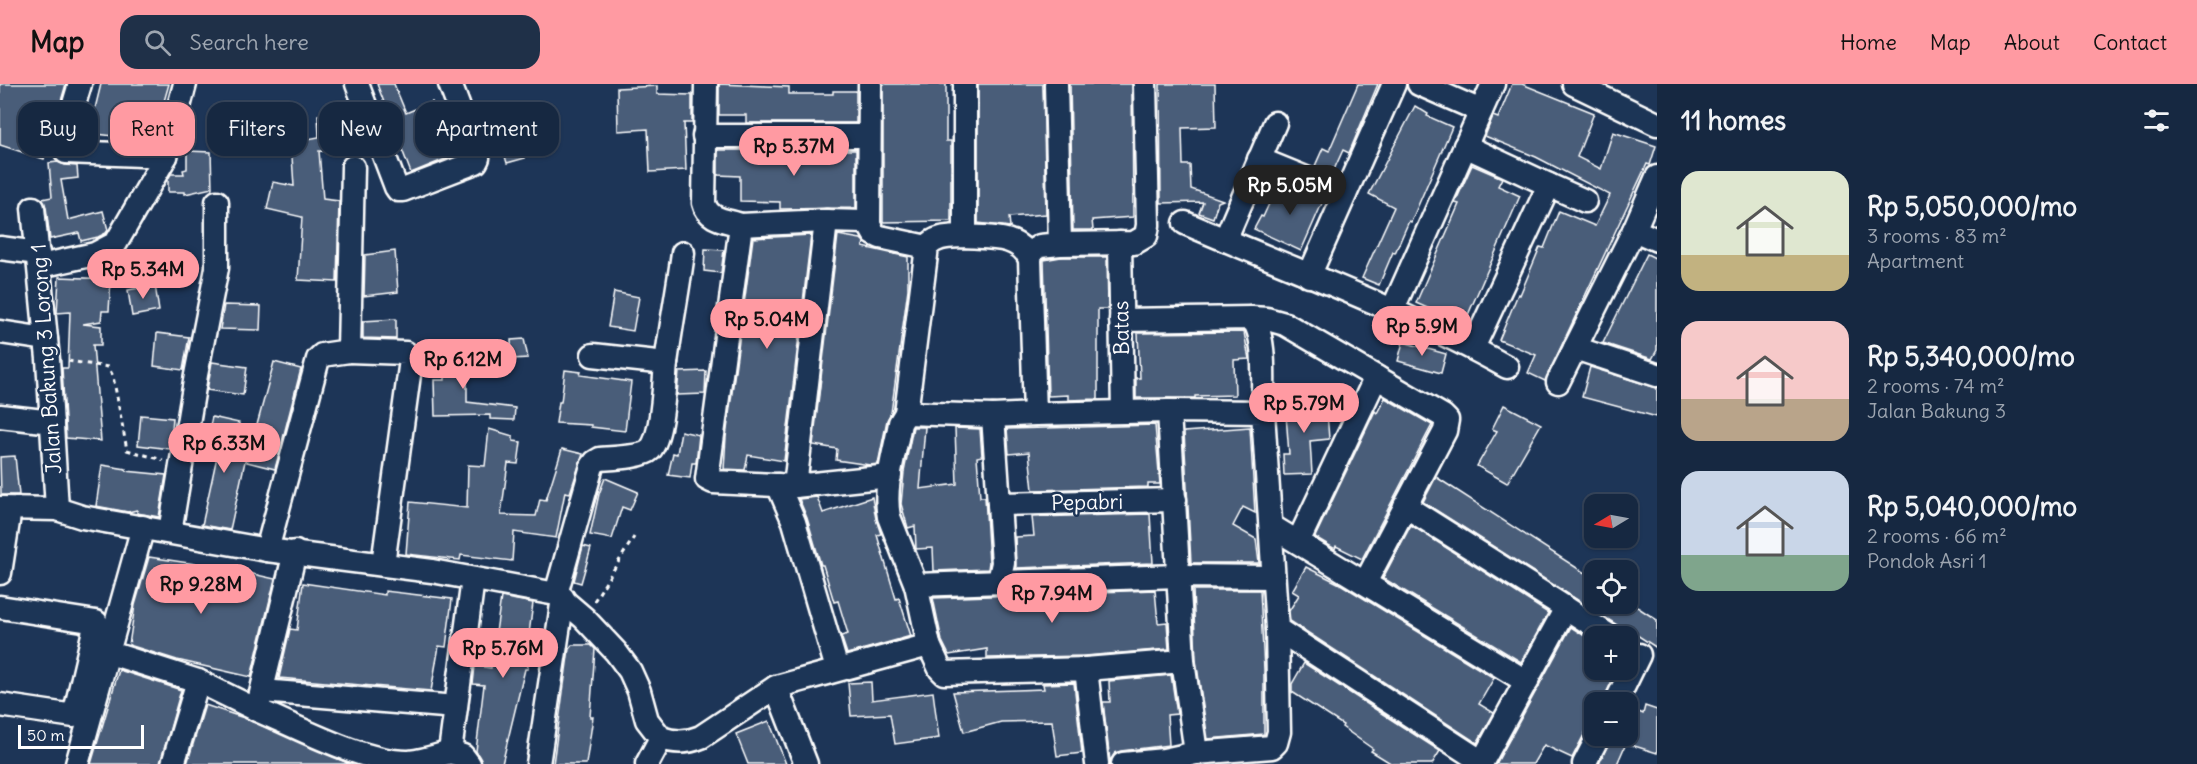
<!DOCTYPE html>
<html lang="en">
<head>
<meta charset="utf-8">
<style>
	:root { --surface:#162841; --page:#1f3048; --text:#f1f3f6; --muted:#9ea6b1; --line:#35445a; --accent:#ff9aa2 }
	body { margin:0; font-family:Delius,sans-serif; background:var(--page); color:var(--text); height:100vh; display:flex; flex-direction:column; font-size:22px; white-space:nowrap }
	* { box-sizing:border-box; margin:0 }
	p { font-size:20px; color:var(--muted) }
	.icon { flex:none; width:33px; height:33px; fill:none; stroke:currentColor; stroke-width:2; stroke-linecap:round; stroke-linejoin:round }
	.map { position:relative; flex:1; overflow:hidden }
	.sheet { display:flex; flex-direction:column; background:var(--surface); width:540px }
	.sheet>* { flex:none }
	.hud { position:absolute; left:18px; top:18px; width:570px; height:54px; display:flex; gap:12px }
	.needle { width:39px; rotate:260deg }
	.fabs { position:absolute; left:1584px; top:410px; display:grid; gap:12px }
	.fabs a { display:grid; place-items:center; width:54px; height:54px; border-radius:12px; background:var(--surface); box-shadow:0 2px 4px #0004,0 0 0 2px var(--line); font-size:30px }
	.scale { position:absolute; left:18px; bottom:15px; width:126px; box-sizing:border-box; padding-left:6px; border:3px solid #fff; border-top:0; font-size:16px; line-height:21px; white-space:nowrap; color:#fff; -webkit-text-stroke:4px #1d3557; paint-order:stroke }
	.price { position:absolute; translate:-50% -51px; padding:0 14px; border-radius:21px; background:var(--accent); color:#111; font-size:20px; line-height:39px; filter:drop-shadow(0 2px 3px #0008) }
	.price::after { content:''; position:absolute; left:50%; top:36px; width:18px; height:14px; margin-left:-9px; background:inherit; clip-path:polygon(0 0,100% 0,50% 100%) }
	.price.current { background:#222; color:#fff }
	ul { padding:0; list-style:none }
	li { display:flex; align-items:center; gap:18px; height:150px; padding:0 24px }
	li span { display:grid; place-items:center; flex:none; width:168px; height:120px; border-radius:18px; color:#555 }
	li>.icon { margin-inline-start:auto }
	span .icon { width:72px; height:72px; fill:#fffc; stroke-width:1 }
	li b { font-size:26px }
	h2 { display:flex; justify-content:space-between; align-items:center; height:72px; padding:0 24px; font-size:26px }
	.chip { padding:0 21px; border-radius:18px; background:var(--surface); box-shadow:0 2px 4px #0004,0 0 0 2px var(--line); font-size:21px; line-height:54px }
	.chip.current { background:var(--accent); color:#111 }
	header { display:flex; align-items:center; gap:36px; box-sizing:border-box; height:84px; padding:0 30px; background:var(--accent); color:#111 }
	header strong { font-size:28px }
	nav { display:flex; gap:33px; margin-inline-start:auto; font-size:21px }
	.search { width:420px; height:54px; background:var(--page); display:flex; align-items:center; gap:15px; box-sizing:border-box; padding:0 21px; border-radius:18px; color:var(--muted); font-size:22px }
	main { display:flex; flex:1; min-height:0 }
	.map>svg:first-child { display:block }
</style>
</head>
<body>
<header>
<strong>Map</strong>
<div class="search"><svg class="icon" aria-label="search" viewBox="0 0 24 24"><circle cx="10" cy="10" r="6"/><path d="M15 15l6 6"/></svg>Search here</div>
<nav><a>Home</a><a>Map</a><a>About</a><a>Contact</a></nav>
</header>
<main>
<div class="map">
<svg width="1657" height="680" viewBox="0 0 1657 680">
	<rect width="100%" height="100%" fill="#1d3557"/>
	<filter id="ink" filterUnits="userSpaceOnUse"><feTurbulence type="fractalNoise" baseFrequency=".0167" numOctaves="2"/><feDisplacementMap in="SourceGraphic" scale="12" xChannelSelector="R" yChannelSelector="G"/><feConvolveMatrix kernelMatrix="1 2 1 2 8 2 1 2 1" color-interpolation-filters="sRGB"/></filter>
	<g filter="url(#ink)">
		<g fill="#4a5d79" stroke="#fff" stroke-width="1.5">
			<path d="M0 0H66L44 75 0 61Z"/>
			<path d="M101 0H169L156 45 117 38 113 52 89 49Z"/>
			<path d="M377 0H394L406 29 432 18 455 71 411 89Z"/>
			<path d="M719 0 789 3V10H833V7H856V39H746V31H719Z"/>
			<path d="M883 0H946V57H951V137L883 138Z"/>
			<path d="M978 0H1043L1046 130 1009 133 1010 143 978 139Z"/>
			<path d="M1070 0H1132L1133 133 1092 136 1093 146H1073Z"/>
			<path d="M1160 0H1215L1216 43 1182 44 1183 81H1190L1191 105 1223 116 1218 118 1213 134 1199 129 1203 118 1161 119Z"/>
			<path d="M1358 0H1378L1349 69 1343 66 1332 90 1315 82 1323 64 1329 67Z"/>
			<path d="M1512 0H1522L1594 29 1577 73 1601 85 1613 48 1656 62 1650 81 1647 80 1545 297 1528 289 1536 271 1499 256 1518 210 1520 211 1540 163 1544 164 1559 127 1595 142 1610 111 1536 73 1485 52 1493 32 1498 34Z"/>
			<path d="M657 2V10L692 11V39H684L686 86 650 88 648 45 618 47 617 4Z"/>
			<path d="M1415 22 1428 30 1427 32 1452 43 1411 138 1409 137 1395 169 1393 168 1379 201 1362 194 1394 123 1369 110Z"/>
			<path d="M281 28 284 55 225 70 224 38Z"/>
			<path d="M334 30 336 68 319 67 323 115 339 117 337 198 298 196 302 133 267 125 273 98 294 102 291 58 319 53 318 31Z"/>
			<path d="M520 57 525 74 507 79 502 62Z"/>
			<path d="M718 66H856V124L780 125V118L740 117V92L718 91Z"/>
			<path d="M187 67 211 68 212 104 185 110V108H168V95L171 90H184L183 86 187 85Z"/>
			<path d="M58 78 65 81 77 82 78 94 61 96 68 136 103 127 108 146 106 149 98 153 81 157 79 149 50 155 46 123 42 115 52 113 49 79Z"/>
			<path d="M1472 81 1502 94 1498 102 1520 112 1464 240 1416 219 1459 120 1455 119Z"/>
			<path d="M1279 98 1323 117 1301 167 1254 145 1261 132 1263 133Z"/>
			<path d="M811 151 784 377 748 371 745 386 724 385 726 353 753 154Z"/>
			<path d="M838 151 861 155 864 158 863 163 908 173V205L891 329 887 336 878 380 870 381 836 376 837 365 813 361Z"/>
			<path d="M705 165 724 166 721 189 704 187Z"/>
			<path d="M395 167 398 208 364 212 365 171Z"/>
			<path d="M1647 170 1657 175V266L1652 275 1603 259Z"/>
			<path d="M1061 173H1107L1108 225H1098V315L1068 316V311L1048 312 1044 176Z"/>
			<path d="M59 193 111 195 109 227H102L101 237 83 240 101 242V261H93L101 357 66 354 62 284H68L70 228 57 229Z"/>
			<path d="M155 201 159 227 132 232 128 206Z"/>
			<path d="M614 208 639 213 633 247 608 243Z"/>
			<path d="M224 221 261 222 260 246 220 245Z"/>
			<path d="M396 235V255L363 254V237Z"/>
			<path d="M1244 248 1249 275 1234 276 1235 311 1195 312V314H1136V294H1140L1138 249Z"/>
			<path d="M157 249 189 253 183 286 154 282Z"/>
			<path d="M524 255 528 274 512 275 511 256Z"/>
			<path d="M1403 258 1446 270 1441 289 1398 277Z"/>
			<path d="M446 266 476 267 475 289 467 288V318L515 324 514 336 490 335V331L435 332 434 296H445Z"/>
			<path d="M212 278 247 283 243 311 207 306Z"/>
			<path d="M274 278 301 285 275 385 247 378Z"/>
			<path d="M1590 283 1657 304V333L1582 313Z"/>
			<path d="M565 286 581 288 580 291 631 298 625 347 591 343V341L556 339 559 318H561Z"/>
			<path d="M706 287 705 310 677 311 679 288Z"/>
			<path d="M1385 314 1432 341 1362 475 1336 462 1335 465 1315 453 1375 327 1377 329Z"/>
			<path d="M1326 315 1329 355 1310 357 1312 390 1284 391 1283 370H1289L1285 318Z"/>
			<path d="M1504 321 1541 340 1507 399 1477 382 1497 347 1492 345Z"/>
			<path d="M141 331 173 334 170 365 138 361Z"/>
			<path d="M212 333 239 339 236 366 247 368 230 446 202 441 218 368 205 365Z"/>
			<path d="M1155 341 1160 400H1148V403L1033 406 1029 368 1009 370 1007 345Z"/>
			<path d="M913 343H925L920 405 957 400 955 344 980 345 982 372 977 373 980 413H985L989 478 988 485 934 487 933 464 916 465 915 442 908 444 901 420 904 388Z"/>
			<path d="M1250 343 1255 429 1243 423 1233 442 1256 455 1259 479H1191L1184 348Z"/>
			<path d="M489 345 513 352V357L521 358 518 380 508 379 501 431 536 432 540 415 546 416 562 365 583 370 570 409 565 408 556 454 514 448 512 477 461 471 460 476 406 470 410 418 467 424 468 381 485 382Z"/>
			<path d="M681 347 699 351 696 379H692L690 394 668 391 673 369 677 370Z"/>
			<path d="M15 372 19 411H1L0 373Z"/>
			<path d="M102 381 126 385V387L166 391 159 433 137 429V426L128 428 96 422Z"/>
			<path d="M1436 393 1594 495V519H1631L1657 536V564L1634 549 1630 555 1623 551 1617 541 1423 418Z"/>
			<path d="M605 394 638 408 630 426 622 423 612 455 590 451 599 410Z"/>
			<path d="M817 413 823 429 872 413 876 435 881 450 877 451 896 515 899 514 911 552 847 570 841 552 848 550 838 517 834 518 823 481H821L807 434 799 415Z"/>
			<path d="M1150 430 1153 479 1016 484 1015 453 1034 452 1032 433Z"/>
			<path d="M1411 441 1548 529 1521 578 1383 494Z"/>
			<path d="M583 462 591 464 581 499 574 497Z"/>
			<path d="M149 473 235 486 275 495 251 593 177 576 129 561 135 521Z"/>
			<path d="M1306 483 1342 501 1494 594 1479 620 1494 629 1477 659 1290 537 1289 527 1299 511 1292 507Z"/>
			<path d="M303 499 385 511V507L452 515 446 563 439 562 431 607 279 594 290 545 297 546Z"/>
			<path d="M1155 506 1158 539 1167 538 1169 565 1085 572 987 574V565L949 571 942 557 933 514Z"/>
			<path d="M1193 506H1260L1264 586V650L1208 655 1196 576Z"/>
			<path d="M501 513 533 519 527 565 528 585H525L502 680H486L482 679 476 667 484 601 473 600 475 582 491 584Z"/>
			<path d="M1571 543 1594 558V585H1617L1603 618H1594V639L1587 645 1572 674 1544 661 1533 680H1496Z"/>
			<path d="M572 561H591L595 565 590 633H593L586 680H553L569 565Z"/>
			<path d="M1304 579 1440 667 1432 680H1392L1371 667 1373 665 1342 643 1343 641 1292 608V600Z"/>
			<path d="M119 586 181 606 160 680H91Z"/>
			<path d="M1171 591 1177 630 1167 631 1169 661 1121 667 1115 669 1110 677 1103 618H1110L1109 597Z"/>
			<path d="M871 598 872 616 933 608 939 654 895 660 890 630 851 632 848 599Z"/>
			<path d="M1074 599 1082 669 1057 672 1052 637 1001 638 964 648 953 608 1044 605 1043 600Z"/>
			<path d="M205 621 244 634 350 680H187Z"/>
			<path d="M1645 622 1657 626V669L1628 660V655L1617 680H1599L1612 651H1628V623L1643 630Z"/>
			<path d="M769 637 786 680H748L736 650Z"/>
		</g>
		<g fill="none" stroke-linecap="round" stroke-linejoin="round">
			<defs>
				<g id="minor">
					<path d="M80 0 63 57V61L66 68 166 72"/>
					<path d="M357 0 396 103 398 106H403L476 78 478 74 450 0"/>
					<path d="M706 0 704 119C708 136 726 136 741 141L707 395 713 398 795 402 890 392"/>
					<path d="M965 0V152C989 154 1018 150 1030 175L1035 330 1169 327 1263 328 1277 545 1482 678 1481 680"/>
					<path d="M1419 0 1481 27 1493 0"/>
					<path d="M1574 0 1657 40"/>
					<path d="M704 52H869"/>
					<path d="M1465 62 1549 101 1473 264"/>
					<path d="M1259 75 1345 110"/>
					<path d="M1549 101 1585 117"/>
					<path d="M33 124 48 275 57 425"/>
					<path d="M1185 139C1292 185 1405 226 1507 283"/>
					<path d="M741 141 826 137 864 138 869 141 870 0"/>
					<path d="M869 141 874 150 880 153 927 163"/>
					<path d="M1634 146 1657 93"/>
					<path d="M1225 156 1275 39"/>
					<path d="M1120 159 1123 328"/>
					<path d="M1060 160 1134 159 1146 152 1148 141 1145 0"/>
					<path d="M0 164 38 169"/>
					<path d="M1030 175 1032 167 1040 162 1060 160 1056 0"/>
					<path d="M40 182 95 170 116 159 166 72 185 0"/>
					<path d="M1309 192 1394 0"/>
					<path d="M1392 227 1481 27"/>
					<path d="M1251 234 1267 235 1285 240 1443 332 1447 336 1445 347 1365 499"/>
					<path d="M1121 236 1251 234C1268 250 1262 305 1263 328"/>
					<path d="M0 248 46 255"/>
					<path d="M1575 264 1657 291"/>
					<path d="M349 267 406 269 411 276 383 480"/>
					<path d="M593 271 666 279"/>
					<path d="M1558 298 1634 146 1657 156"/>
					<path d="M1169 327 1183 577"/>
					<path d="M906 329 993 332 1035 330"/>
					<path d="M0 332 52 338"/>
					<path d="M993 332 1003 479 999 497"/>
					<path d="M778 401 794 438 837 585"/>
					<path d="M795 402 826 137"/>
					<path d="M999 420 1175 416"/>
					<path d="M1405 422 1566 524"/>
					<path d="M0 424 57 425 82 433 267 466 432 487 556 510 584 534 616 568 630 587 639 607 647 636 661 654C675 659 687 659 701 653L776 603 929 561 916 501 889 433C883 402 895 369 900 339L906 329 927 163C936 151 952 153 965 152"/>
					<path d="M1271 442 1527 598"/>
					<path d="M170 448 196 291 217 184V118"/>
					<path d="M1298 458 1376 293"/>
					<path d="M267 466 318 275 322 271 349 267 353 83"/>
					<path d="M0 489 10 425"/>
					<path d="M916 501 1178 492 1273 493"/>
					<path d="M556 510 592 382 595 378 600 375C611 374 643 373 650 366 663 352 664 299 666 279 671 242 678 206 683 169"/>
					<path d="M0 523 96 538 74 632 0 621"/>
					<path d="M929 561 940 585 944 589 1086 585 1097 680"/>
					<path d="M110 569 198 597"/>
					<path d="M1086 585 1183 577 1196 669"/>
					<path d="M776 603 806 680"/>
					<path d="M262 607 456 623"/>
					<path d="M1616 618 1639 571"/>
					<path d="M257 626C300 644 364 679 409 678 423 677 437 672 450 668"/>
					<path d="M1482 678 1566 524 1610 552"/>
					<path d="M77 680 143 443"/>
					<path d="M173 680 198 597 257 626 295 468"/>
					<path d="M469 680 463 672 450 668 473 495"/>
					<path d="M538 680 563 514"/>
					<path d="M647 680 661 654"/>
					<path d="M1123 680 1164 676 1196 669 1272 663 1276 659 1279 648 1277 545"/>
					<path d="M1584 680 1599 651"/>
				</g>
			</defs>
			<use href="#minor" stroke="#fff" stroke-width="27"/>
			<g stroke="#fff" stroke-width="3" stroke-dasharray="4.5 4.5" stroke-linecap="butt">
				<path d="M68 277 108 283 113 292 127 366 163 376"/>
				<path d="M594 517 634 453"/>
			</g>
			<use href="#minor" stroke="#1d3557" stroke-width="22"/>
		</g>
	</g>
	<g text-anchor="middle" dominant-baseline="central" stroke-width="5" stroke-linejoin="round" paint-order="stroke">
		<g font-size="21" fill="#fff" stroke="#1d3557">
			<text transform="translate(1121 244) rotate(-91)">Batas</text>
			<text transform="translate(46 275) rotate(-94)">Jalan Bakung 3 Lorong 1</text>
			<text transform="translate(1087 418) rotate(-1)">Pepabri</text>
		</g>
	</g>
</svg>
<div class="fabs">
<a><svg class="needle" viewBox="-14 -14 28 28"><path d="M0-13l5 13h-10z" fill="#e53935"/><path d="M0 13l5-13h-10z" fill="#9ea6b1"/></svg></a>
<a><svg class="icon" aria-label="locate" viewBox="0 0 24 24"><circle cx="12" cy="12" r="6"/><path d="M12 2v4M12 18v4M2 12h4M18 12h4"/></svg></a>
<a>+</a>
<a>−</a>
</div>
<div class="scale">50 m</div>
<b class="price" style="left:794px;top:93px">Rp 5.37M</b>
<b class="price current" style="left:1290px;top:132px">Rp 5.05M</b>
<b class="price" style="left:143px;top:216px">Rp 5.34M</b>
<b class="price" style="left:767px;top:266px">Rp 5.04M</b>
<b class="price" style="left:1422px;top:273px">Rp 5.9M</b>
<b class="price" style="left:463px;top:306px">Rp 6.12M</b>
<b class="price" style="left:1304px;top:350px">Rp 5.79M</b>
<b class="price" style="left:224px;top:390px">Rp 6.33M</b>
<b class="price" style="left:201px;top:531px">Rp 9.28M</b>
<b class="price" style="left:1052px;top:540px">Rp 7.94M</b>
<b class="price" style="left:503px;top:595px">Rp 5.76M</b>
<div class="hud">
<a class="chip">Buy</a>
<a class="chip current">Rent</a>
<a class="chip">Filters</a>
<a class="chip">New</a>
<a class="chip">Apartment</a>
</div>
</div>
<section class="sheet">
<h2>11 homes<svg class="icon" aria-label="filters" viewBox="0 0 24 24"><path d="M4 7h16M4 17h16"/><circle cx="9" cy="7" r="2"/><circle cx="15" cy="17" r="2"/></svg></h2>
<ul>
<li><span style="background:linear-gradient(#dfe7d0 70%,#c2b280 0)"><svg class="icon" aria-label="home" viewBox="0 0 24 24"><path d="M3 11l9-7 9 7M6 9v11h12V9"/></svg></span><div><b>Rp 5,050,000/mo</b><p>3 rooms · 83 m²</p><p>Apartment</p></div></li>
<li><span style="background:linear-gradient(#f6c9c9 65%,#b9a48a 0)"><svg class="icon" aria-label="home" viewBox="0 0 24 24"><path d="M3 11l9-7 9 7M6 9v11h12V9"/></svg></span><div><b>Rp 5,340,000/mo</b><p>2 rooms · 74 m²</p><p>Jalan Bakung 3</p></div></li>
<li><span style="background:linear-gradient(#c9d6e8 70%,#7fa58c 0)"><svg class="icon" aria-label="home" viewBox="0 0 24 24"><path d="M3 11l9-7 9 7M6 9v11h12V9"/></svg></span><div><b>Rp 5,040,000/mo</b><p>2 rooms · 66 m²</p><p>Pondok Asri 1</p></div></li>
</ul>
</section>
</main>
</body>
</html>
